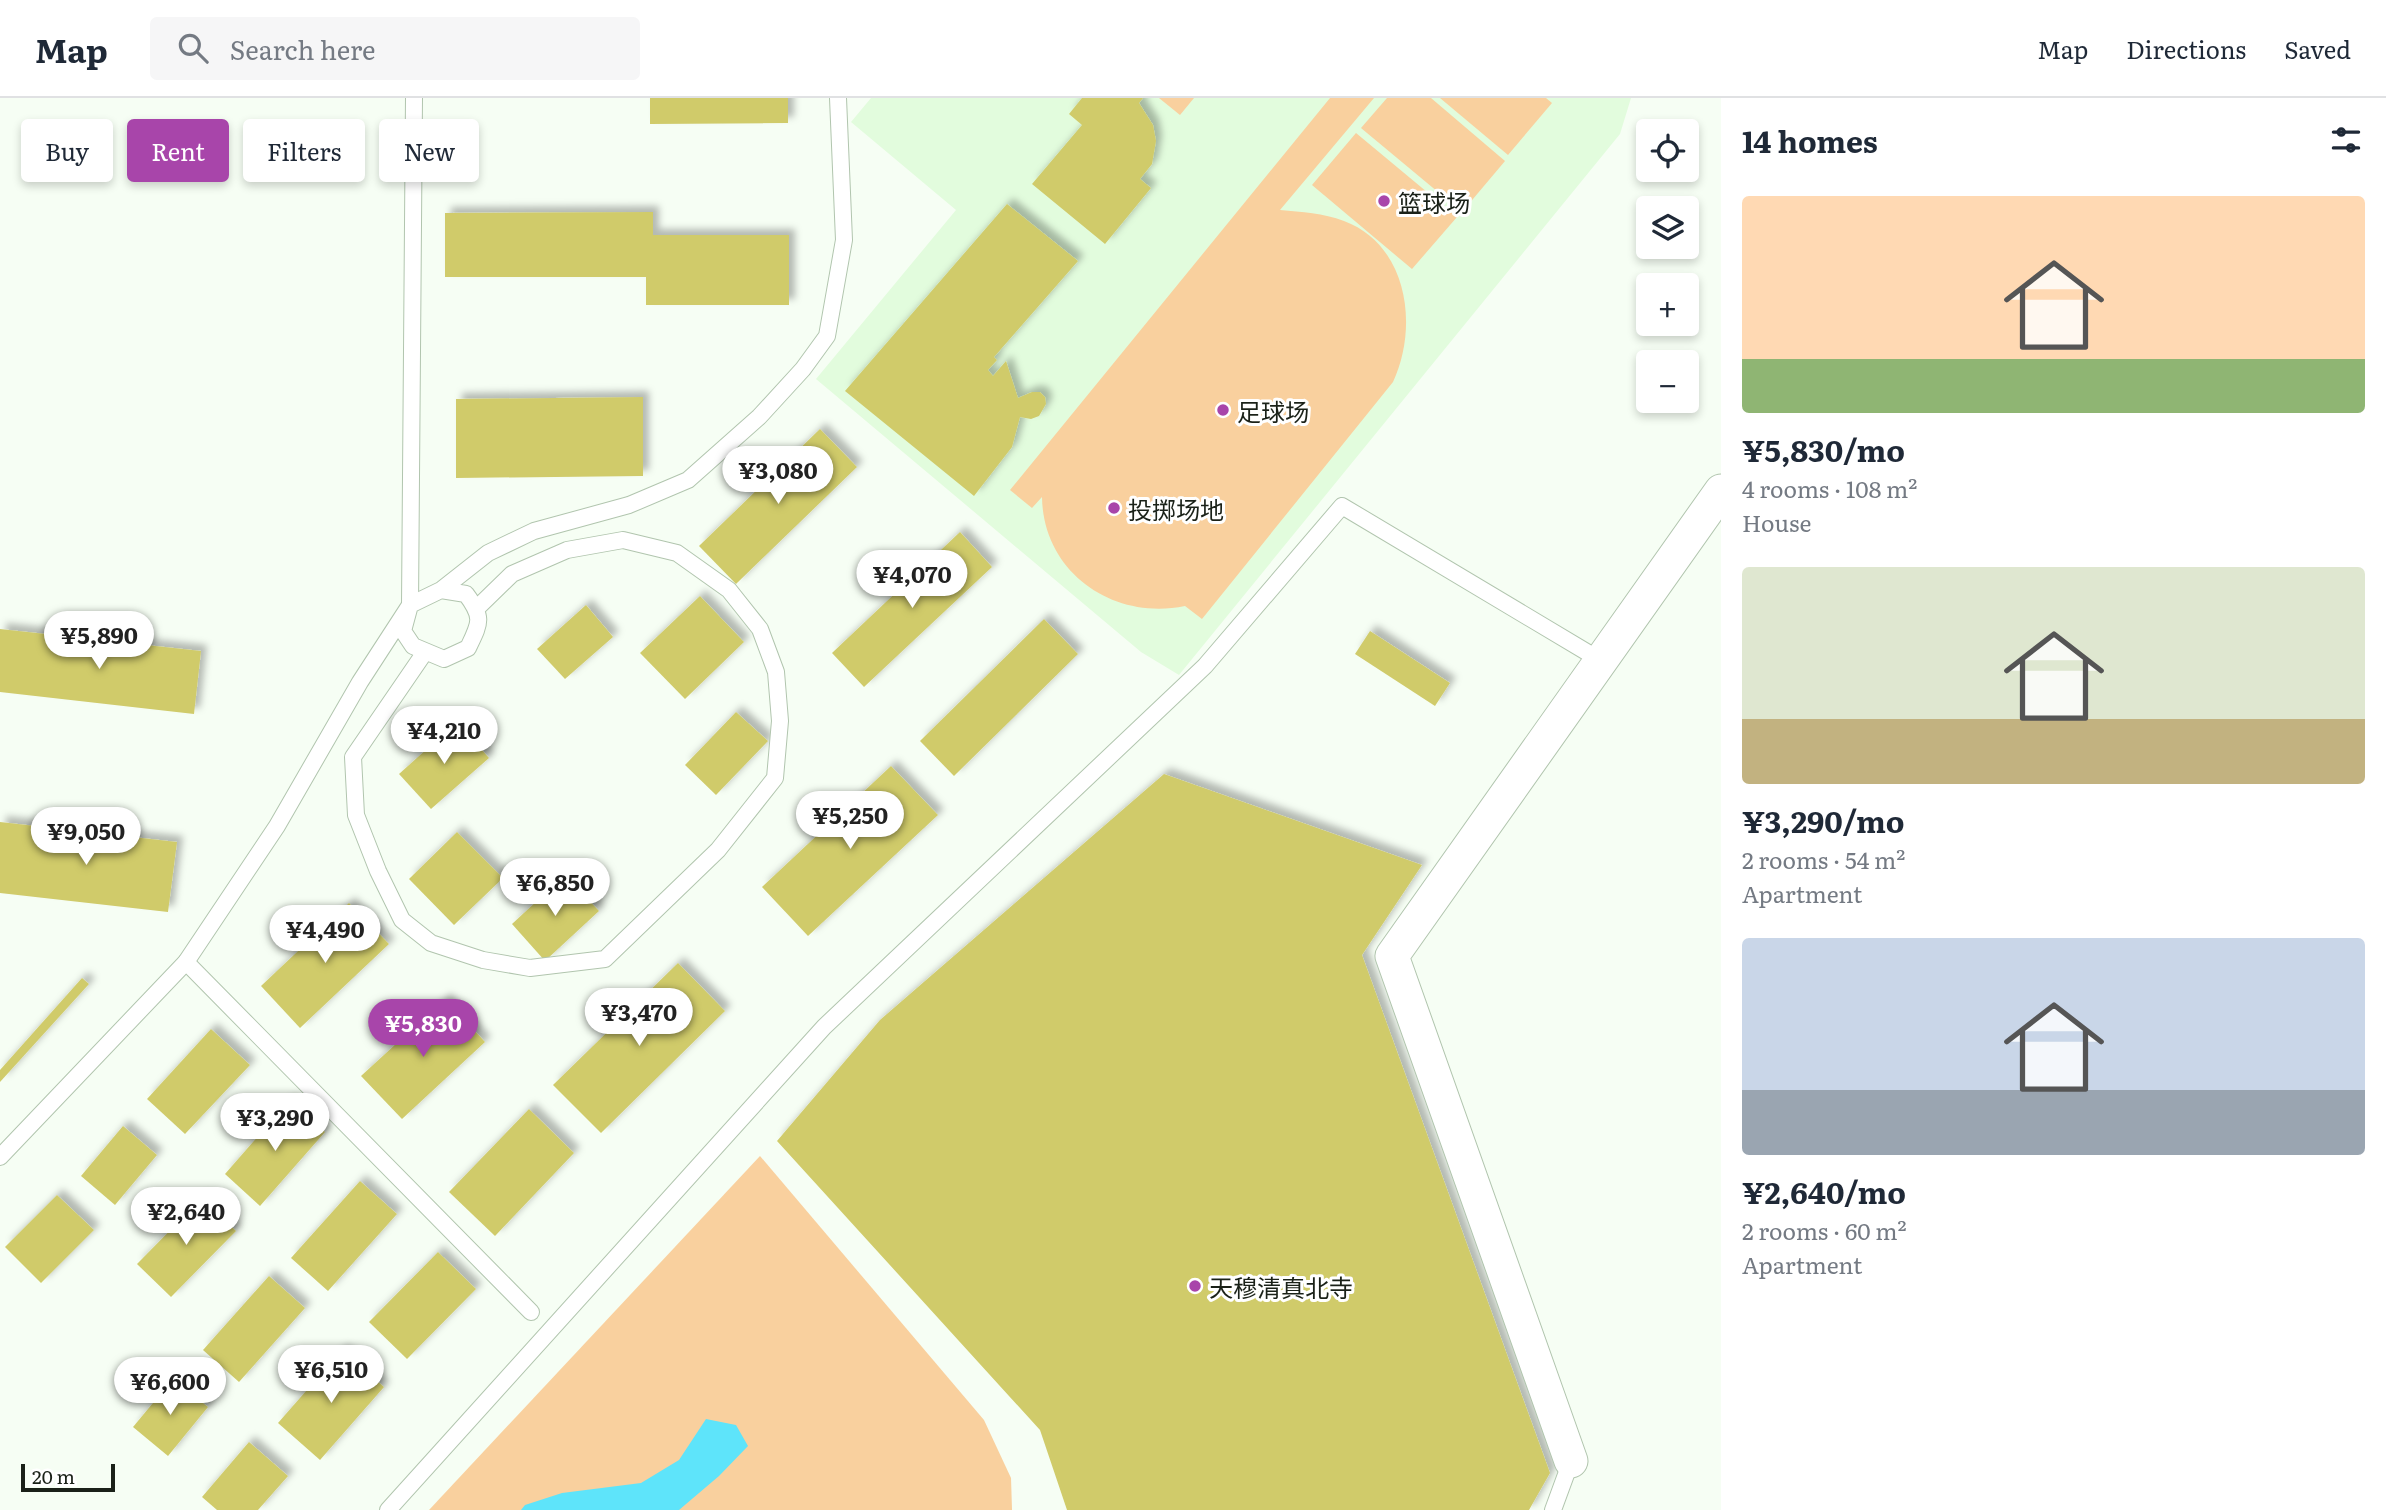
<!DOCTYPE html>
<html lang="en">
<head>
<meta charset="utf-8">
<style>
	:root { --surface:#fff; --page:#f6f6f7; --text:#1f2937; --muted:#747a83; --line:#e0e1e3; --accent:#a845aa }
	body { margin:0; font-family:Literata,"Noto Sans SC",serif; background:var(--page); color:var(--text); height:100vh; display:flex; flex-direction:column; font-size:26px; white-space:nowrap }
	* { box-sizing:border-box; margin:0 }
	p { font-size:23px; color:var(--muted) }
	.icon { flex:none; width:38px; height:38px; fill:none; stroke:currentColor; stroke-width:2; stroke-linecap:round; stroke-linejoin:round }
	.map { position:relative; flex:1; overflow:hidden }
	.details { display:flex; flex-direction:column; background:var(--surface); width:665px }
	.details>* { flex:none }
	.hud { position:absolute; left:21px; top:21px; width:665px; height:63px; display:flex; gap:14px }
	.controls { position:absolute; left:1636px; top:21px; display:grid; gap:14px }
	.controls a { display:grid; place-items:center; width:63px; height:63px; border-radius:7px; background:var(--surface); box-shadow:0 4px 10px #0003; font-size:35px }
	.scale { position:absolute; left:21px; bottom:18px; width:94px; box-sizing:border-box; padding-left:7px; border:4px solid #1a2118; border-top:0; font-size:19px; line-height:24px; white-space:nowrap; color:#1a2118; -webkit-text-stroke:5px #fff; paint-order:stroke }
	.price { position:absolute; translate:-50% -60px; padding:0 16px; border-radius:24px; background:#fff; color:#222; font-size:23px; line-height:46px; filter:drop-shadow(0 2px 4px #0008) }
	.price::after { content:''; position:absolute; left:50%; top:42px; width:21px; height:16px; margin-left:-10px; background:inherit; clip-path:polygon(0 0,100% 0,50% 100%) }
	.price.selected { background:var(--accent); color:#fff }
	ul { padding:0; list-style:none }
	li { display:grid; align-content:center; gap:14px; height:371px; padding:0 21px }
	li span { display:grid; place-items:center; height:217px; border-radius:7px; color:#555 }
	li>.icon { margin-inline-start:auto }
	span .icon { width:126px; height:126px; fill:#fffc; stroke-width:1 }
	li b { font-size:30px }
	h2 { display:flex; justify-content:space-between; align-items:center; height:84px; padding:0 21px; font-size:30px }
	.tag { padding:0 24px; border-radius:7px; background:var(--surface); box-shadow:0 4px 10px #0003; font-size:24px; line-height:63px }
	.tag.selected { background:var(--accent); color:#fff }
	header { display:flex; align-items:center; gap:42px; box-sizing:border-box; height:98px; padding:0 35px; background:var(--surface); border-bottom:2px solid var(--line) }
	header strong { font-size:33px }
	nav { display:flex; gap:38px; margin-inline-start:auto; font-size:24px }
	.search { width:490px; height:63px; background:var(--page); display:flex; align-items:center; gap:18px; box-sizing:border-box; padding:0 24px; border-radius:7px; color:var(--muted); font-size:26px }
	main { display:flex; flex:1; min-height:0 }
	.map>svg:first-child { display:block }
</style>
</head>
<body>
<header>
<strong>Map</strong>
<div class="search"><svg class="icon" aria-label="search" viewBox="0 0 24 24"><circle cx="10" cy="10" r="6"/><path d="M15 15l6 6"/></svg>Search here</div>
<nav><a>Map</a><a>Directions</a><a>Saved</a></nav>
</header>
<main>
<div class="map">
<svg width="1721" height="1412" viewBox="0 0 1721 1412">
	<defs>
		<filter id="shadow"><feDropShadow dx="6" dy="-6" stdDeviation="3.5" flood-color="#0004"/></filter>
	</defs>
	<rect width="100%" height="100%" fill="#f6fef4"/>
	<path fill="#e2fcdd" d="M871 0H1631L1620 36 1179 577 1141 554 816 281 956 112 851 24Z"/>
	<g fill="#f9d09e">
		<path d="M1159 0H1194L1180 17Z"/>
		<path d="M1330 0H1374L1280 112C1302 114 1323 115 1344 123 1408 147 1419 228 1393 284L1202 521 1185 508C1114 523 1043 475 1042 399L1032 410 1010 392Z"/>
		<path d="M1387 0H1431L1505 63 1462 114 1361 30Z"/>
		<path d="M1440 0H1546L1552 5 1508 57Z"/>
		<path d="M1356 35 1457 119 1412 171 1312 87Z"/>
		<path d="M760 1058 984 1322 1011 1380 1012 1412H429Z"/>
	</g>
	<path fill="#5ee4fa" d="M706 1321 736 1327 748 1348 719 1378 679 1412H521L525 1407 562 1395 641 1385 679 1362Z"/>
	<g fill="#d0cb6b" filter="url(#shadow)">
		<path d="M650 0H788V25L650 26Z"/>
		<path d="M1082 0H1143L1139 5 1153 27 1156 43 1152 66 1140 81 1151 90 1105 146 1032 86 1082 27 1069 16Z"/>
		<path d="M1007 106 1078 163 994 259 997 262 988 272 993 278 1006 263 1018 300 1032 294H1040L1045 299 1046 306 1039 318 1031 321 1020 319 1012 349 974 398 845 293Z"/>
		<path d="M653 114V137H789V207H646V179H445V115Z"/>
		<path d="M643 299V378L456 380V301Z"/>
		<path d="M820 331 857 369 736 486 699 448Z"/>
		<path d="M960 434 992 469 864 589 832 555Z"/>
		<path d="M700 498 744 544 685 601 640 555Z"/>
		<path d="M586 507 613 539 565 581 537 551Z"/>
		<path d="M1044 521 1078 556 954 678 920 643Z"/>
		<path d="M0 531 201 553 194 616 0 594Z"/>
		<path d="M1370 533 1450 585 1435 608 1355 556Z"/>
		<path d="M736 614 768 643 716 697 685 667Z"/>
		<path d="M457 624 489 660 431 711 399 676Z"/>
		<path d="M891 668 938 717 808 838 762 789Z"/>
		<path d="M1164 676 1422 767 1362 857 1550 1375 1529 1412H1067L1040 1332 777 1043 880 922Z"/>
		<path d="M0 724 177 744 168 814 0 795Z"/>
		<path d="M457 734 503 780 454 827 409 781Z"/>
		<path d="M565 777 599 813 545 863 512 826Z"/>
		<path d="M349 805 389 846 300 930 261 888Z"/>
		<path d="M678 865 725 913 601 1035 553 987Z"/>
		<path d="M82 880 89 886 0 984V972Z"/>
		<path d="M445 901 485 944 402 1021 361 978Z"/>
		<path d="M211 931 250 967 185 1036 147 1001Z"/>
		<path d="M289 1003 325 1034 260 1108 225 1076Z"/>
		<path d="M529 1011 574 1055 495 1138 449 1094Z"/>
		<path d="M123 1028 157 1057 115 1107 81 1078Z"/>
		<path d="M360 1083 397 1116 328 1193 291 1160Z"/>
		<path d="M57 1097 94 1132 41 1185 5 1149Z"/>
		<path d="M202 1100 236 1133 171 1199 137 1166Z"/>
		<path d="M438 1154 476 1191 407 1261 369 1224Z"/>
		<path d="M269 1178 305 1210 239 1284 203 1252Z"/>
		<path d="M342 1252 384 1289 320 1362 278 1325Z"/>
		<path d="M173 1281 208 1309 168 1358 133 1329Z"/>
		<path d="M249 1344 288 1378 258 1412H217L202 1399Z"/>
	</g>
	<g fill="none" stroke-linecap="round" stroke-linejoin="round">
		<defs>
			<g id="lane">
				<path d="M441 492 466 496C484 520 480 525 468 550L444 561 413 548 403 533 410 507 441 492 488 455 534 433 629 407 688 382 759 319 803 271 827 238 844 142 838 0"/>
				<path d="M425 554 353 659 356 717 378 773 402 822 431 845 483 862 530 870 605 861 718 752 775 680 780 623 776 574 760 531 729 492 677 455 623 442 567 452 512 476 477 510"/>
				<path d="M186 864 531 1214"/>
				<path d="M0 1059 186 864 277 728 360 584 410 507 414 0"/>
				<path d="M388 1412 824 929 1205 568 1342 408 1600 562"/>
				<path d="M1553 1412 1571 1363"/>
			</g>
			<path id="street" d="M1571 1363 1392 858 1721 393"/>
		</defs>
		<use href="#lane" stroke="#b1c5ae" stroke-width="18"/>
		<use href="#street" stroke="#b1c5ae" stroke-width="35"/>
		<use href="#lane" stroke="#fff" stroke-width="16"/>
		<use href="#street" stroke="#fff" stroke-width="33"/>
	</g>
	<g fill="#a845aa" stroke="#fff" stroke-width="2.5">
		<circle cx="1384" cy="103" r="7"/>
		<circle cx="1223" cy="312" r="7"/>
		<circle cx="1114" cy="410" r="7"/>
		<circle cx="1195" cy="1188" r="7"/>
	</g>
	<g text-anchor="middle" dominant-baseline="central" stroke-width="6" stroke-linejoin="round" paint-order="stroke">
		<g font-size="24" fill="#1a2118" stroke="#fff" text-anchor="start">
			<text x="1398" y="103">篮球场</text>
			<text x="1237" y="312">足球场</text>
			<text x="1128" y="410">投掷场地</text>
			<text x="1209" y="1188">天穆清真北寺</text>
		</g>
	</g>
</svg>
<div class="controls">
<a><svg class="icon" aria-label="locate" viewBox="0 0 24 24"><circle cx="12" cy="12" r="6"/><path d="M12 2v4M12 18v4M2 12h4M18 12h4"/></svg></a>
<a><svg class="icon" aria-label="layers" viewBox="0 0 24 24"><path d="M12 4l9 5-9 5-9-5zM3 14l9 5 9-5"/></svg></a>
<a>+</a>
<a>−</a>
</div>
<div class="scale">20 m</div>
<b class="price" style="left:778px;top:408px">¥3,080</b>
<b class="price" style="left:912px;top:512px">¥4,070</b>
<b class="price" style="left:99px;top:573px">¥5,890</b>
<b class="price" style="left:444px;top:668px">¥4,210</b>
<b class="price" style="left:850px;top:753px">¥5,250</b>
<b class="price" style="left:86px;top:769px">¥9,050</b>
<b class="price" style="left:555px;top:820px">¥6,850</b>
<b class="price" style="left:325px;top:867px">¥4,490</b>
<b class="price" style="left:639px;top:950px">¥3,470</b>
<b class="price selected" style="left:423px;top:961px">¥5,830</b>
<b class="price" style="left:275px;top:1055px">¥3,290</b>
<b class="price" style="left:186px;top:1149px">¥2,640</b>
<b class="price" style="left:331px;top:1307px">¥6,510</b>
<b class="price" style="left:170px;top:1319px">¥6,600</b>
<div class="hud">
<a class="tag">Buy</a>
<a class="tag selected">Rent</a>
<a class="tag">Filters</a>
<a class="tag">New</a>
</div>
</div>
<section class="details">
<h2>14 homes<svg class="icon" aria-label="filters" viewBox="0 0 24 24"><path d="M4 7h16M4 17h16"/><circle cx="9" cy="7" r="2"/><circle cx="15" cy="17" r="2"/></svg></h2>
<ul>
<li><span style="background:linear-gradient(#ffd9b3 75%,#8fb573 0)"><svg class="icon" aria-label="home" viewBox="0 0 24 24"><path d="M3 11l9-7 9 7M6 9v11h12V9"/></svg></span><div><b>¥5,830/mo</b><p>4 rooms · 108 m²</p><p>House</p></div></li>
<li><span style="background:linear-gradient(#dfe7d0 70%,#c2b280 0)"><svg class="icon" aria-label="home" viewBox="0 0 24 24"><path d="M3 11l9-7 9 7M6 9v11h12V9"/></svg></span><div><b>¥3,290/mo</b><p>2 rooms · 54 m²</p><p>Apartment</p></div></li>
<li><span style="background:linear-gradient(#c9d6e8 70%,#9aa5b1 0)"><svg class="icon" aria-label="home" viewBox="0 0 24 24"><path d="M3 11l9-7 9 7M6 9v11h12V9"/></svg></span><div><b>¥2,640/mo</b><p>2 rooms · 60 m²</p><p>Apartment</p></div></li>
</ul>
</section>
</main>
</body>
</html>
